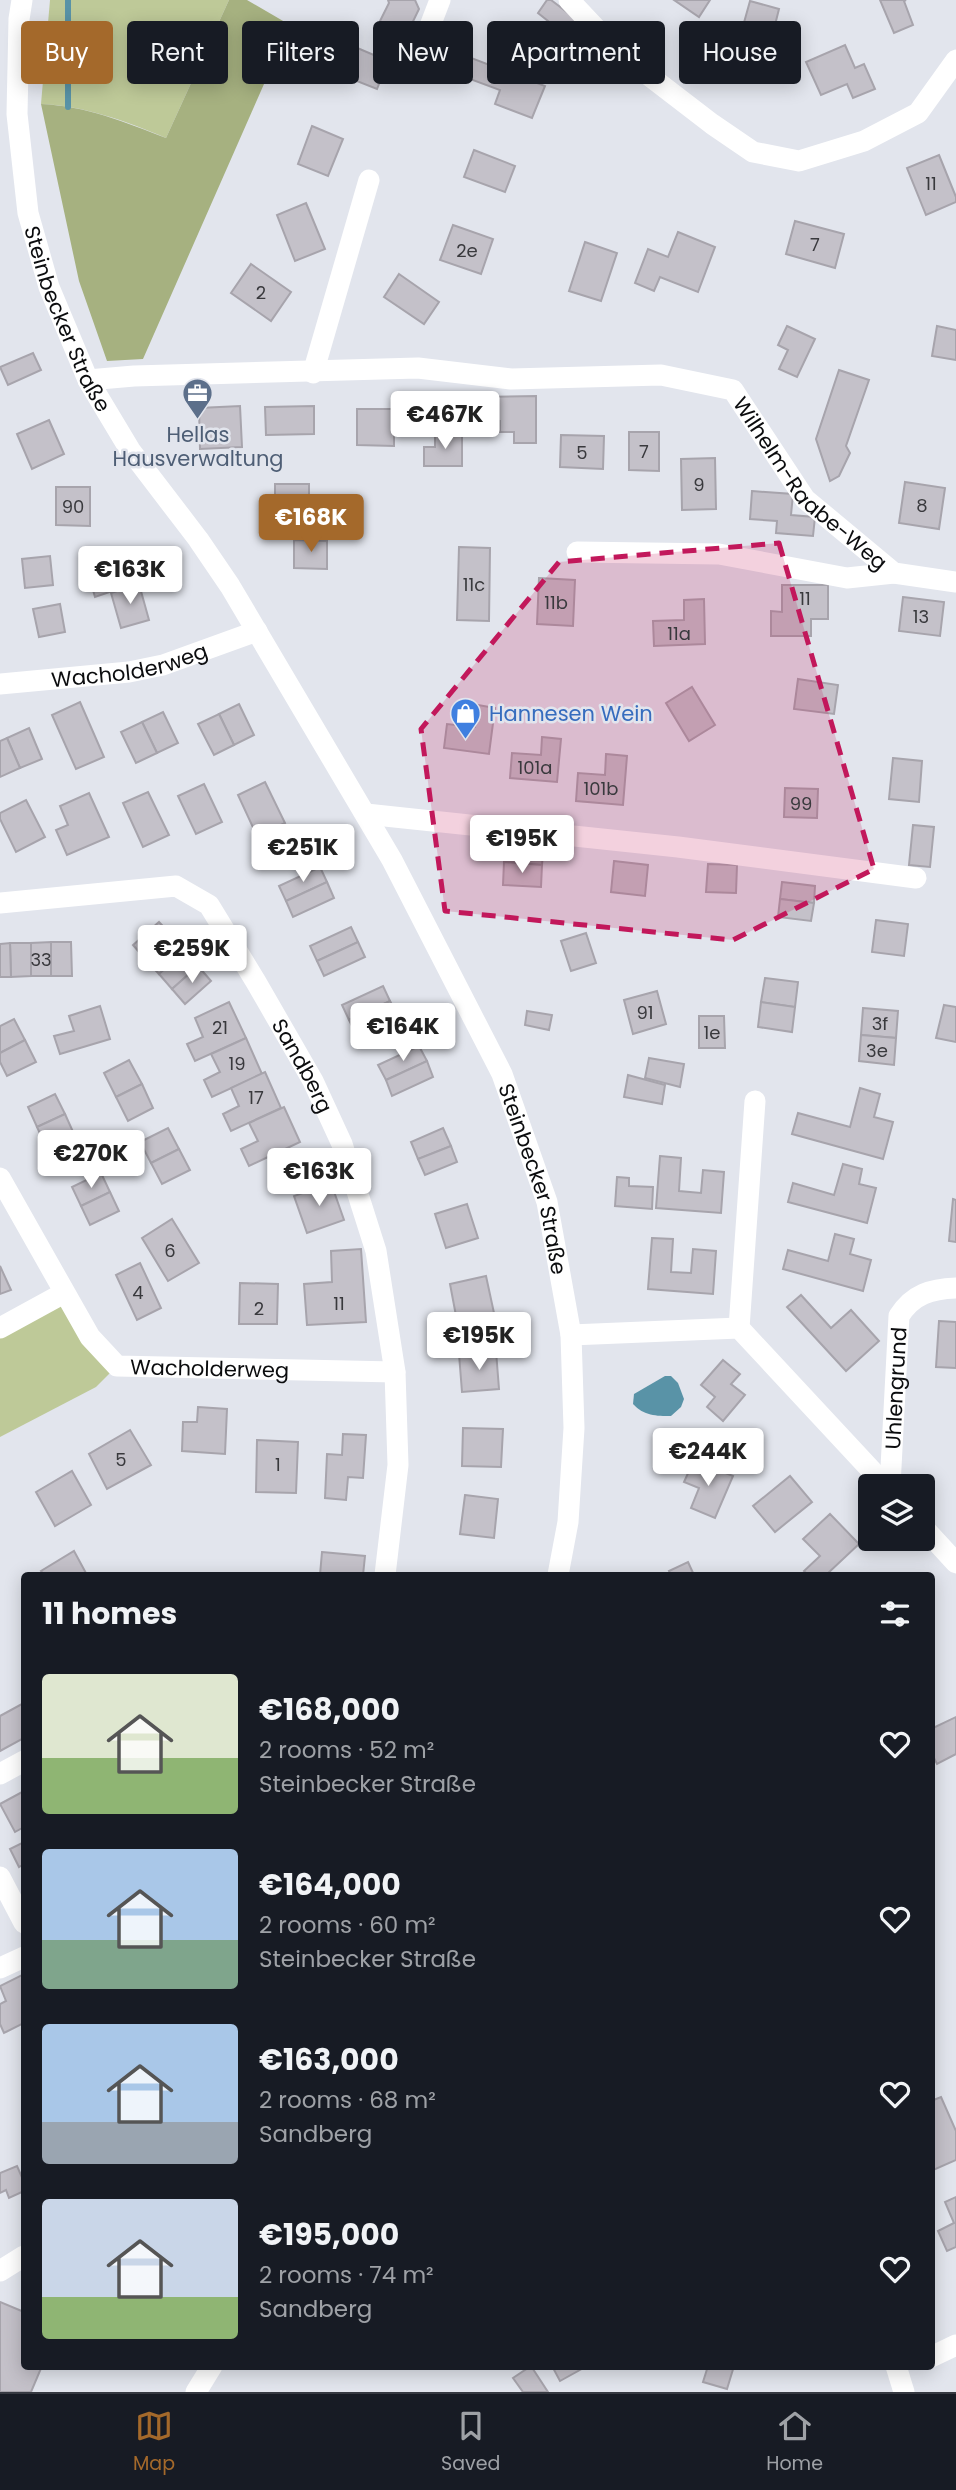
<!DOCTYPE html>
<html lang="en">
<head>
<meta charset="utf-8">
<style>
	:root { --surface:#171b24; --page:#20242c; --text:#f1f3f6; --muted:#9ea1a6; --line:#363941; --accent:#a4692b }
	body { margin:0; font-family:Poppins,sans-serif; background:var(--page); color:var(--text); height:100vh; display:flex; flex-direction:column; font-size:26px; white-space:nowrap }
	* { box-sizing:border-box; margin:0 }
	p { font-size:23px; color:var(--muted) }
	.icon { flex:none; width:38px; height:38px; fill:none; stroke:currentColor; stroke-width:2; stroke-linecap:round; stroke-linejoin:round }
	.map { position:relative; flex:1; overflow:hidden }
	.sheet { position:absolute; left:21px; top:1572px; width:914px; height:798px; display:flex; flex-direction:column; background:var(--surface); border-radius:7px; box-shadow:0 4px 18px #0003 }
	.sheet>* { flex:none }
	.top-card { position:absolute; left:21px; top:21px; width:915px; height:63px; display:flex; gap:14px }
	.buttons { position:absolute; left:858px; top:1474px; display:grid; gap:14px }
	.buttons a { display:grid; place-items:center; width:77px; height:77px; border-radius:7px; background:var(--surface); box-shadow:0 4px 18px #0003; font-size:35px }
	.price { position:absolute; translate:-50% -60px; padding:0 16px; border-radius:7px; background:#fff; color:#222; font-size:23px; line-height:46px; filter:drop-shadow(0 2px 4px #0008) }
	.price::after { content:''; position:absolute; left:50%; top:42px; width:21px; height:16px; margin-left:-10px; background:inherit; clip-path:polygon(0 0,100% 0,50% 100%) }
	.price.active { background:var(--accent); color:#fff }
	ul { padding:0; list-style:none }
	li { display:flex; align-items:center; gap:21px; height:175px; padding:0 21px }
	li span { display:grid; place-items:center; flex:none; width:196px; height:140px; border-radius:7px; color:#555 }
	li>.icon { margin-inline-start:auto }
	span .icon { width:84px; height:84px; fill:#fffc; stroke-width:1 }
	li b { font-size:30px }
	h2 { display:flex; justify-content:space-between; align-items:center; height:84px; padding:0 21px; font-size:30px }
	.pill { padding:0 24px; border-radius:7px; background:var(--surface); box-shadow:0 4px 18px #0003; font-size:24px; line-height:63px }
	.pill.active { background:var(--accent); color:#fff }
	.menu { display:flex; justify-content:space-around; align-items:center; height:98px; border-top:2px solid var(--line); background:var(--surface); font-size:19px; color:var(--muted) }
	.menu a { display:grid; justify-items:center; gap:4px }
	.menu .active { color:var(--accent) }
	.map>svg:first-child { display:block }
</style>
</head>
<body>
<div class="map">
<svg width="956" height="2392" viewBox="0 0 956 2392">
	<rect width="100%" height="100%" fill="#e2e5ed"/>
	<g fill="#bec998">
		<path d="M50 0H229L166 138C126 121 85 106 41 104Z"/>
		<path d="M64 1293 117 1366 96 1387 0 1437V1328Z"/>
	</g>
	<path fill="#a6b180" d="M229 0H247L290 25 143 359 107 361 79 281 41 104C87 106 124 122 166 138Z"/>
	<path fill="#5993a7" d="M665 1376H671L678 1383 684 1399 681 1407 671 1416C656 1416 644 1416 633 1404L634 1394Z"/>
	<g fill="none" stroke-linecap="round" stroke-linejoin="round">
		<path stroke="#5993a7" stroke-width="6" d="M68 107V0"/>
	</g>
	<g fill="#c4c1c9" stroke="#a7a4ac" stroke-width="2">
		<path d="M388 0H415L419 9 406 36 379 23 389 3Z"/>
		<path d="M547 0H551L580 22 574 31 588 42 574 62 538 35 548 21 538 13Z"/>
		<path d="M674 0H710L699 17Z"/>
		<path d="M880 0H906L904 1 913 25 894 33Z"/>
		<path d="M750 1 779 9 770 45 740 37Z"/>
		<path d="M845 45 855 68 864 64 875 89 853 98 847 84 821 95 806 62Z"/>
		<path d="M355 47 388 61 377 89 344 76Z"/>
		<path d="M458 53 545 86 532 118 495 104 500 90 451 72Z"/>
		<path d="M312 126 343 139 328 176 298 164Z"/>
		<path d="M474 150 515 166 505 192 464 177Z"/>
		<path d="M939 155 956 197V202L926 215 907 168Z"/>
		<path d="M306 203 325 249 295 261 277 215Z"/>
		<path d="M795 221 844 234 835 268 786 254Z"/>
		<path d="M453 225 493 239 481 274 440 260Z"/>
		<path d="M678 232 715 247 698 292 660 277 654 291 635 283 648 249 668 257Z"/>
		<path d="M585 242 617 253 601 301 569 291Z"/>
		<path d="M251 264 291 292 271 321 231 293Z"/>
		<path d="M399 274 439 302 424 324 384 297Z"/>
		<path d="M787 326 815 339 797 377 779 369 788 350 778 345Z"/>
		<path d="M937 326 956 330V360L932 356Z"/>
		<path d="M33 353 41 370 8 385 0 367Z"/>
		<path d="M839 370 869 380 846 446 850 453 839 476 830 481 816 439Z"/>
		<path d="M536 396V443H514V432H500V421H482L481 397Z"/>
		<path d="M240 406 242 447 200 449 199 408Z"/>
		<path d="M314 406V434L266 435 265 407Z"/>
		<path d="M357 409H394V446L357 445Z"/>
		<path d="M49 420 64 454 32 469 17 434Z"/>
		<path d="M629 432H659V471L629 470Z"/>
		<path d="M435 433H462V466H424V447H435Z"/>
		<path d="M561 435 604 436 603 469 560 467Z"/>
		<path d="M715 458 716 509 682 510 681 459Z"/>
		<path d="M905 482 945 488 939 529 899 523Z"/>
		<rect x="275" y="484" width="34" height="21"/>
		<path d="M56 487H90V526L56 525Z"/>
		<path d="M752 491 793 494 791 515 815 517 813 536 776 533 777 521 750 519Z"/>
		<rect x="275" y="505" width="34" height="20"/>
		<path d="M294 540 327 541V569L294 568Z"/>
		<path d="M459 547 490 548 489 621 457 620Z"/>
		<path d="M110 548 121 588 95 597 83 556Z"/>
		<path d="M50 556 53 585 25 588 22 559Z"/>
		<path d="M539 578 575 580 573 626 537 624Z"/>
		<path d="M139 584 149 620 121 628 111 593Z"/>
		<path d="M782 585H828V619H811V636H771V611L782 612Z"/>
		<path d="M903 597 944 602 940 636 899 631Z"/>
		<path d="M704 599 705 644 654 646 653 621 684 620V600Z"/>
		<path d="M60 604 65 632 39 637 33 609Z"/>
		<path d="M798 679 838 685 834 714 794 709Z"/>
		<path d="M692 687 715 725 689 741 666 703Z"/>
		<path d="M80 702 104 757 76 769 52 715Z"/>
		<path d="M239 704 254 735 234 745 219 714Z"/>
		<path d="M478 705 495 708 489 754 444 748 447 724 475 727Z"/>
		<path d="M163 712 178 743 157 753 142 722Z"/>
		<path d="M219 714 234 745 214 755 198 724Z"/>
		<path d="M142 722 157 753 136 763 121 732Z"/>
		<path d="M29 728 42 759 20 768 7 738Z"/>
		<path d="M542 737 561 739 557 782 510 778 512 753 541 755Z"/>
		<path d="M7 738 20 768 0 777V741Z"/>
		<path d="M606 754 627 756 623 805 576 801 578 773 605 775Z"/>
		<path d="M893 758 922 761 919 802 889 799Z"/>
		<path d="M265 782 285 823 257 836 238 795Z"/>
		<path d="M204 784 222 822 196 834 178 796Z"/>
		<path d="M785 788 818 789 817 818 784 817Z"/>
		<path d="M148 792 169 835 143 847 123 803Z"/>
		<path d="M89 793 109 837 67 855 56 830 68 825 60 806Z"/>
		<path d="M26 800 45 837 16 852 0 819V813Z"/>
		<path d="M913 825 934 827 930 867 909 865Z"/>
		<path d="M506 840 544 843 542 865 504 862Z"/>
		<path d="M614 861 648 865 645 896 611 892Z"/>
		<path d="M504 862 542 865 541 887 503 885Z"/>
		<path d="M708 864 737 865 736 893 706 892Z"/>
		<path d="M320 867 327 882 286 901 279 886Z"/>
		<path d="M327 882 334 898 293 917 286 901Z"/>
		<path d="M782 882 815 886 814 903 780 899Z"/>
		<path d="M780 899 814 903 811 921 778 917Z"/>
		<path d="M876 920 908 924 904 956 872 952Z"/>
		<path d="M159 922 172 936 146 960 133 945Z"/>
		<path d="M351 927 358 942 317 961 310 946Z"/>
		<path d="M586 933 596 963 571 971 561 941Z"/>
		<path d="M172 936 185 951 159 974 146 960Z"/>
		<path d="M51 942H71L72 976H51Z"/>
		<path d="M51 942V976H31V943Z"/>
		<path d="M358 942 365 957 324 976 317 961Z"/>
		<path d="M10 943H31V976L11 977Z"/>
		<path d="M10 943 11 977H0V944Z"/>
		<path d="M185 951 198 966 172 989 159 974Z"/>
		<path d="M198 966 211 981 185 1004 172 989Z"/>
		<path d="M765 978 798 982 795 1007 761 1002Z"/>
		<path d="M383 986 390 1001 349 1020 342 1005Z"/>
		<path d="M657 991 666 1024 633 1034 624 1000Z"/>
		<path d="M390 1001 398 1016 357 1036 349 1020Z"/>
		<path d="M229 1002 246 1038 195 1061 187 1044 203 1037 195 1018Z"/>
		<path d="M761 1002 795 1007 792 1032 758 1027Z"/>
		<path d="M944 1005 956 1007V1042L936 1038Z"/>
		<path d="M100 1006 110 1039 60 1054 54 1036 74 1031 69 1016Z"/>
		<path d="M863 1008 898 1011 896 1038 861 1035Z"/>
		<path d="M527 1011 552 1015 549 1030 525 1025Z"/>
		<path d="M699 1016H724L725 1048H699Z"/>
		<path d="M14 1019 25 1040 0 1053V1026Z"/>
		<path d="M861 1035 896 1038 894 1065 859 1061Z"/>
		<path d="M246 1038 262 1074 212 1097 204 1080 220 1072 211 1054Z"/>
		<path d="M25 1040 36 1062 7 1076 0 1062V1053Z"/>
		<path d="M419 1046 427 1061 386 1080 378 1065Z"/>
		<path d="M649 1058 684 1064 680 1087 645 1078Z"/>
		<path d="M129 1060 142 1084 116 1097 104 1073Z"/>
		<path d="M427 1061 433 1077 392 1096 386 1080Z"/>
		<path d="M265 1072 281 1108 231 1131 223 1114 239 1106 231 1088Z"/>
		<path d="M628 1075 665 1085 662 1104 624 1097Z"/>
		<path d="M142 1084 153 1108 128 1121 116 1097Z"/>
		<path d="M860 1088 880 1094 874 1117 893 1122 883 1159 792 1134 798 1113 850 1127Z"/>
		<path d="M55 1094 65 1114 37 1127 28 1107Z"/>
		<path d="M284 1107 300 1142 249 1166 241 1149 258 1141 249 1123Z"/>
		<path d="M65 1114 74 1134 46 1147 37 1127Z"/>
		<path d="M168 1128 179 1149 151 1163 140 1142Z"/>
		<path d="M443 1128 451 1146 418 1159 411 1142Z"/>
		<path d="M451 1146 457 1162 425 1175 418 1159Z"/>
		<path d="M179 1149 190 1170 162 1184 151 1163Z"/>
		<path d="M660 1156 681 1158 679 1191 701 1193 703 1170 724 1172 721 1213 656 1208Z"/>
		<path d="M843 1164 862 1169 859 1184 876 1188 867 1223 788 1202 793 1183 834 1195Z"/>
		<path d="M101 1173 110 1192 81 1206 72 1187Z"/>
		<path d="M617 1177 629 1178V1186L653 1187 652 1209 615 1206Z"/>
		<path d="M331 1183 344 1220 307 1233 294 1196Z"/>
		<path d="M110 1192 119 1211 90 1225 81 1206Z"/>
		<path d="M953 1199 956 1200V1242L949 1241Z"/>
		<path d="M467 1204 478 1238 446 1248 435 1214Z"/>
		<path d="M172 1219 199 1263 168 1281 142 1238Z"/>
		<path d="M835 1234 854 1239 850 1254 871 1260 863 1291 783 1269 788 1250 828 1261Z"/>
		<path d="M652 1238 673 1239 671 1272 691 1273 693 1249 716 1251 713 1294 648 1289Z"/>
		<path d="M361 1249 366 1322 307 1325 304 1284 332 1282 331 1251Z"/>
		<path d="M140 1263 161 1308 137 1320 116 1275Z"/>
		<path d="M0 1266 11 1290 0 1294Z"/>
		<path d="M486 1276 494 1313 457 1321 450 1284Z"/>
		<path d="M240 1283 278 1284 277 1324H239Z"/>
		<path d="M801 1295 831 1328 851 1310 879 1341 846 1371 787 1307Z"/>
		<path d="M939 1321 956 1322V1368L936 1367Z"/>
		<path d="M496 1351 499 1389 462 1392 459 1354Z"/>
		<path d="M723 1360 740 1374 731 1384 745 1395 723 1421 707 1407 715 1397 701 1385Z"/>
		<path d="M198 1407 227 1409 225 1454 182 1451 183 1422H197Z"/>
		<path d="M463 1428 503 1429 501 1467 462 1466Z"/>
		<path d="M130 1430 151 1465 107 1489 89 1454Z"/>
		<path d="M343 1434 366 1435 363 1478 348 1477 346 1500 325 1498 327 1454 342 1455Z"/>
		<path d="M257 1440 298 1442 296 1493 256 1492Z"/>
		<path d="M694 1460 733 1476 715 1518 691 1508 699 1488 684 1482Z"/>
		<path d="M72 1471 91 1505 55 1526 36 1492Z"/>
		<path d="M790 1476 812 1502 775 1532 753 1506Z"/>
		<path d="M465 1495 498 1499 494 1538 460 1534Z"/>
		<path d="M830 1514 859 1544 826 1575H808L804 1571 820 1556 803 1539Z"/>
		<path d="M74 1551 87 1575H44L41 1571Z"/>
		<path d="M322 1552 365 1556 363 1575H320Z"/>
		<path d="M688 1562 694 1575H671L669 1571Z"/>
		<path d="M22 1704 24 1709V1738L0 1751V1716Z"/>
		<path d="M956 1717V1754L937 1764 931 1752V1729Z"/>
		<path d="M24 1791V1827L15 1832 0 1804Z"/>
		<path d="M24 1842V1864L19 1867 10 1849Z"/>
		<path d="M24 1974V2023L4 2033 0 2024V2004L6 2001 0 1986Z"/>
		<path d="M941 2097 956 2131V2160L931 2171V2101Z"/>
		<path d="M17 2166 24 2182V2191L9 2198 6 2190 0 2193V2173Z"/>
		<path d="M956 2197V2247L947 2251 938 2231 954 2223 945 2202Z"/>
		<path d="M0 2302 24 2312V2366H42L31 2392H0Z"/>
		<path d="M531 2366 548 2392H523L513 2378Z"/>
		<path d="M552 2366H587L560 2381Z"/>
		<path d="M708 2366H734L727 2389 703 2382Z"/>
	</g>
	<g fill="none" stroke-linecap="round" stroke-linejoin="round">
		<g stroke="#fff" stroke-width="21">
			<path id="s1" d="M22 0 19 19 17 114 28 213 49 287 88 380 130 450 198 539 230 586 392 860 502 1074 547 1202 571 1335 574 1428 568 1522 558 1575"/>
			<path d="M569 0 617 51 712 124 753 152 799 161 864 141 918 113 956 60"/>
			<path d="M425 39 440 0"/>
			<path d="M313 373 369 180"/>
			<path id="s2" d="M88 380 134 376 418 368 511 379 661 375 733 390 805 499 894 573 956 582"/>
			<path d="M577 552 719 554 847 578 894 573"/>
			<path id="s3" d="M0 684 129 672 163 665 257 631"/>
			<path d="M366 814 678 847 916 878"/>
			<path id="s4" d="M0 903 176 886 209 905 256 982 313 1081 342 1144 376 1251 395 1372 398 1465 385 1575"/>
			<path id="s5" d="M0 1178 90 1337 117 1366 395 1372"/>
			<path d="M0 1328 64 1293"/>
			<path d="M739 1328 755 1101"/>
			<path d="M571 1335 739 1328 886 1486"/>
			<path id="s6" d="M890 1486 899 1316C913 1294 931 1289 956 1288"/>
			<path d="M922 1526 956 1563"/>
			<path d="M0 1774 24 1761"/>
			<path d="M0 1877 24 1923"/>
			<path d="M0 1968 24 1957"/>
			<path d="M0 2271 24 2256"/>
			<path d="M931 2357 956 2345"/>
			<path d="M896 2366 904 2392"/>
			<path d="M196 2392 212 2366"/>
		</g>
	</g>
	<path fill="#c2185b" fill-opacity="0.2" stroke="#c2185b" stroke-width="5" stroke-dasharray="14 9" stroke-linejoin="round" d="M779 543 874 869 733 940 445 911 421 729 559 562Z"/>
	<defs>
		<symbol id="office-pin" viewBox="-11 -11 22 30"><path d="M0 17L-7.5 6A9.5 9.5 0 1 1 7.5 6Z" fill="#5c6f8a" stroke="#e2e5ed"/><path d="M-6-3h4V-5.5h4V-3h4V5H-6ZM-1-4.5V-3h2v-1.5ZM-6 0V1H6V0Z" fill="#fff"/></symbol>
		<symbol id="shop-pin" viewBox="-11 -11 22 30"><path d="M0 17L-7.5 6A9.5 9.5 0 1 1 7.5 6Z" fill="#3f7fe0" stroke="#e2e5ed"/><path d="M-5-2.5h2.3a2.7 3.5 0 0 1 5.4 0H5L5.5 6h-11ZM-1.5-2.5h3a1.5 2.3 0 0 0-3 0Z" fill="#fff"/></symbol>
	</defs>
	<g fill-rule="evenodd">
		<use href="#office-pin" x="180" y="376" width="35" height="47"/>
		<use href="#shop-pin" x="448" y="696" width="35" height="47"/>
	</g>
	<g text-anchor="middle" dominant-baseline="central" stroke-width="5" stroke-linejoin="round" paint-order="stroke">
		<g font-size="18" fill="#39393d">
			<text x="931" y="183">11</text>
			<text x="815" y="244">7</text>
			<text x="467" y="250">2e</text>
			<text x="261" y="292">2</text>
			<text x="644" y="451">7</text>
			<text x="582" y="452">5</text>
			<text x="699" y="484">9</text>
			<text x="922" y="505">8</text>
			<text x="73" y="506">90</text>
			<text x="474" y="584">11c</text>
			<text x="805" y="598">11</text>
			<text x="556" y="602">11b</text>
			<text x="921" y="616">13</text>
			<text x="679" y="633">11a</text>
			<text x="535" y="767">101a</text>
			<text x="601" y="788">101b</text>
			<text x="801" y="803">99</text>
			<text x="41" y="959">33</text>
			<text x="645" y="1012">91</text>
			<text x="880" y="1023">3f</text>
			<text x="220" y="1027">21</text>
			<text x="712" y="1032">1e</text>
			<text x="877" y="1050">3e</text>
			<text x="237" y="1063">19</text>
			<text x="256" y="1097">17</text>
			<text x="170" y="1250">6</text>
			<text x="138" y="1292">4</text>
			<text x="339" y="1303">11</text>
			<text x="259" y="1308">2</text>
			<text x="121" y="1459">5</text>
			<text x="278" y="1464">1</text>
		</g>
		<g font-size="21" fill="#0b0c0e" stroke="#e2e5ed">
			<text stroke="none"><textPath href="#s1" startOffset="327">Steinbecker Straße</textPath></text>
			<text stroke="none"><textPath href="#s2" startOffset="770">Wilhelm-Raabe-Weg</textPath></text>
			<text stroke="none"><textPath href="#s3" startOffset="131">Wacholderweg</textPath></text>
			<text stroke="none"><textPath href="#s4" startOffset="401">Sandberg</textPath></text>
			<text stroke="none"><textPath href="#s1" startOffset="1311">Steinbecker Straße</textPath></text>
			<text stroke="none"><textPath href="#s5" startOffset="315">Wacholderweg</textPath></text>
			<text stroke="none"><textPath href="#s6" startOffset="98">Uhlengrund</textPath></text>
		</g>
		<g font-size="21" fill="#4e5e75" stroke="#e2e5ed">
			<text x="198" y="434">Hellas<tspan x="198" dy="24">Hausverwaltung</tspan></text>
		</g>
		<g font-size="21" fill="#366cbe" stroke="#e2e5ed" text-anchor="start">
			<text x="489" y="713">Hannesen Wein</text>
		</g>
	</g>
</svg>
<div class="buttons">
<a><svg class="icon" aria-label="layers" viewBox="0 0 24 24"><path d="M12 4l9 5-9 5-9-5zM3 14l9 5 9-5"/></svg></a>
</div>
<b class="price" style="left:445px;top:451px">€467K</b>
<b class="price active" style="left:311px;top:554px">€168K</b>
<b class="price" style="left:130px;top:606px">€163K</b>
<b class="price" style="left:522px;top:875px">€195K</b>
<b class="price" style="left:303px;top:884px">€251K</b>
<b class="price" style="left:192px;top:985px">€259K</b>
<b class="price" style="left:403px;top:1063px">€164K</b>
<b class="price" style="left:91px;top:1190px">€270K</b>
<b class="price" style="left:319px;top:1208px">€163K</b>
<b class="price" style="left:479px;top:1372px">€195K</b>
<b class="price" style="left:708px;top:1488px">€244K</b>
<div class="top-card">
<a class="pill active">Buy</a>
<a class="pill">Rent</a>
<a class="pill">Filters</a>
<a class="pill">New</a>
<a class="pill">Apartment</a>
<a class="pill">House</a>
</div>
<section class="sheet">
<h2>11 homes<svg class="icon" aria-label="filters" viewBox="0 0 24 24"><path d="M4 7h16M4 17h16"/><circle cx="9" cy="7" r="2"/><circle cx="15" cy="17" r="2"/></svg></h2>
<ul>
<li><span style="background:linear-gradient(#dfe7d0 60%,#8fb573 0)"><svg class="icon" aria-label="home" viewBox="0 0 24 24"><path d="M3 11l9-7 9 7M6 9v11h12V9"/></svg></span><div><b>€168,000</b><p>2 rooms · 52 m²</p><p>Steinbecker Straße</p></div><svg class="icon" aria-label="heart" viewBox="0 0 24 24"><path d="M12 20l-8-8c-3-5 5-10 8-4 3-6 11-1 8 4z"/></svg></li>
<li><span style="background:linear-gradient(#a9c7e8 65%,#7fa58c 0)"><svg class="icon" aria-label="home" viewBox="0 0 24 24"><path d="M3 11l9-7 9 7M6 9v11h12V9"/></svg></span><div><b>€164,000</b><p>2 rooms · 60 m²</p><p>Steinbecker Straße</p></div><svg class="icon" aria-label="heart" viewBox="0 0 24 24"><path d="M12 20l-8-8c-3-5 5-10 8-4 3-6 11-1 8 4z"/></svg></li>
<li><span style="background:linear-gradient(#a9c7e8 70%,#9aa5b1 0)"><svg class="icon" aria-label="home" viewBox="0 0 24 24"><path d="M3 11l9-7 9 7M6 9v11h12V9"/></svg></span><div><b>€163,000</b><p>2 rooms · 68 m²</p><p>Sandberg</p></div><svg class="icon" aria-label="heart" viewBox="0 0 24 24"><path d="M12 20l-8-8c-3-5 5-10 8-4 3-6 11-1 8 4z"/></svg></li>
<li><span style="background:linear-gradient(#c9d6e8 70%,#8fb573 0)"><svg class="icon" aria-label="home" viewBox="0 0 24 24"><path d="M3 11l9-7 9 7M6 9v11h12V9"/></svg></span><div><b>€195,000</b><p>2 rooms · 74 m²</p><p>Sandberg</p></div><svg class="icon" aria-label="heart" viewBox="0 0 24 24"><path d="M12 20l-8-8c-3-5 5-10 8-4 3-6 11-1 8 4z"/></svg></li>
</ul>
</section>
</div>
<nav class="menu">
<a class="active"><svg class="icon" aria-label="map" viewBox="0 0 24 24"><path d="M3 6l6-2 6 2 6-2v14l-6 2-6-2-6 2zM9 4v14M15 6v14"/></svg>Map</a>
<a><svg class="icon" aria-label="saved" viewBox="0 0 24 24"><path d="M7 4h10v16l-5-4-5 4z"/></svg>Saved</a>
<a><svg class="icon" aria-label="home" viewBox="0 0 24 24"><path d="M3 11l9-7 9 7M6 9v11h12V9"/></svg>Home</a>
</nav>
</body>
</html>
